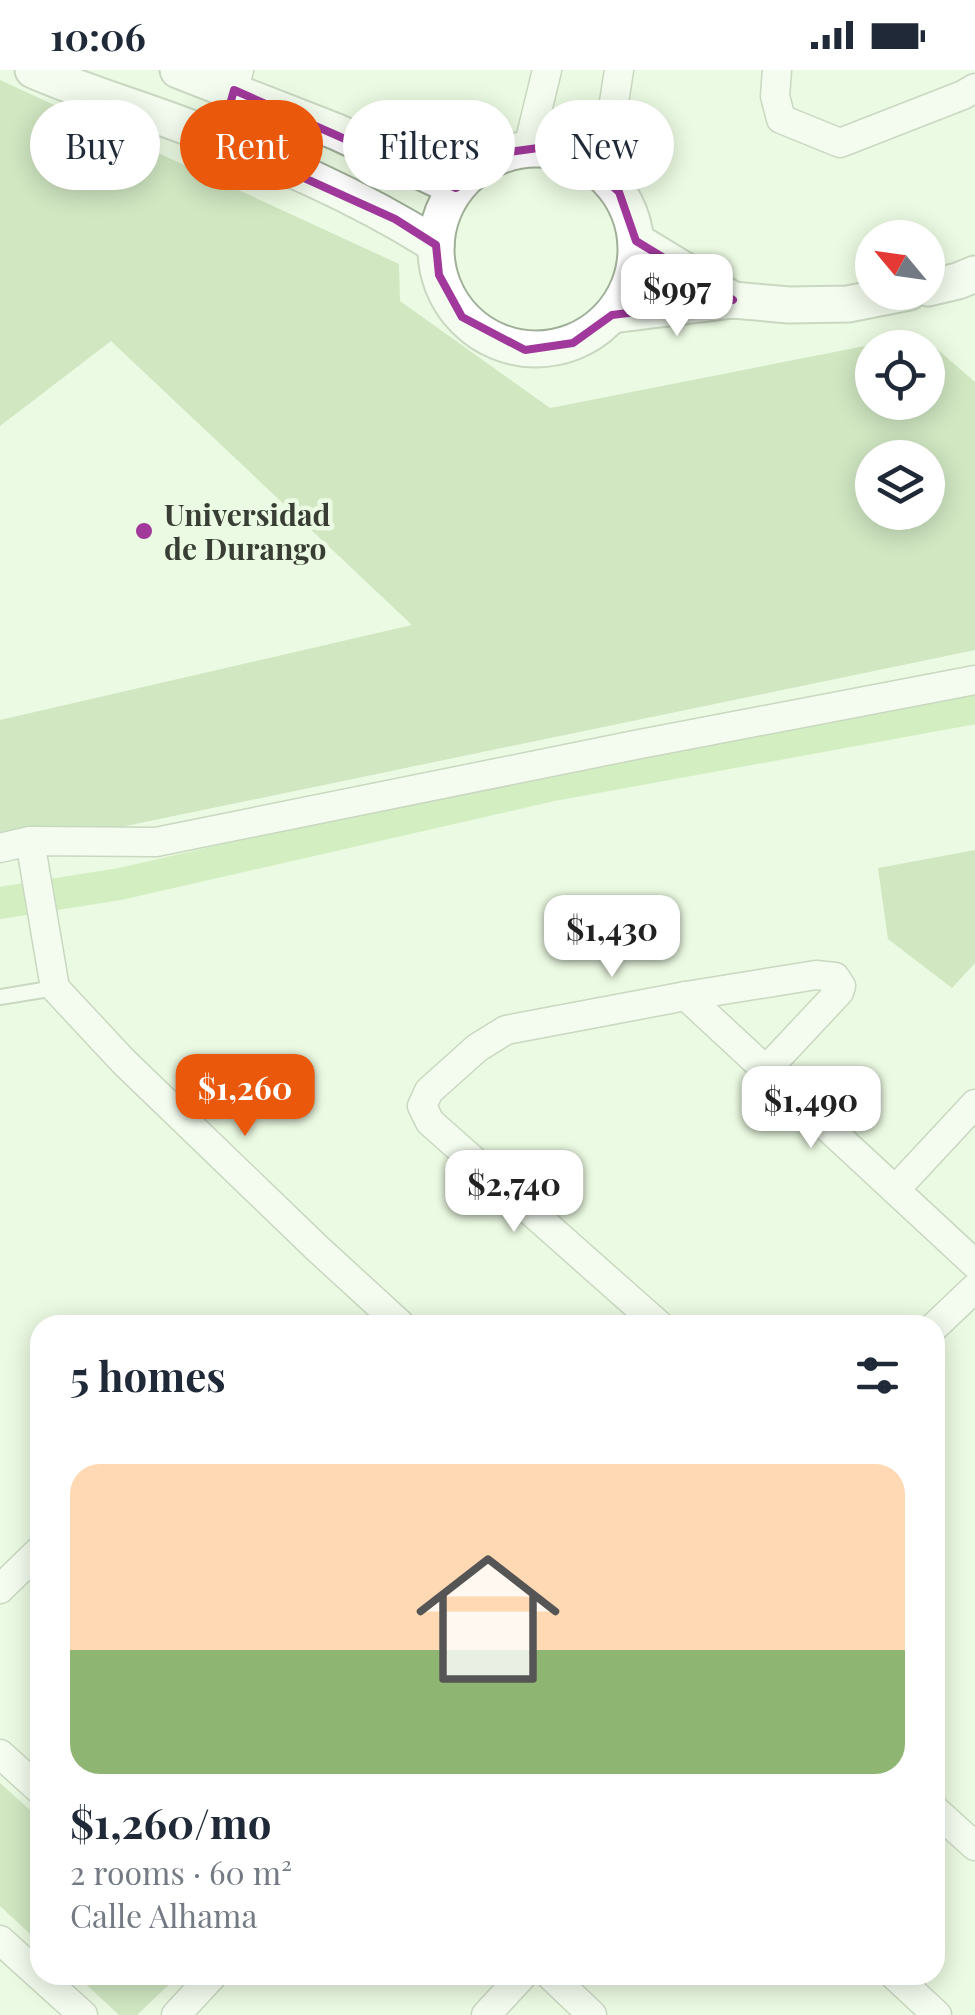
<!DOCTYPE html>
<html lang="en">
<head>
<meta charset="utf-8">
<style>
	:root { --surface:#fff; --page:#f2f2f3; --text:#1f2937; --muted:#747a83; --accent:#ea580c }
	body { margin:0; font-family:"Playfair Display",serif; background:var(--page); color:var(--text); height:100vh; display:flex; flex-direction:column; font-size:38px; white-space:nowrap }
	* { box-sizing:border-box; margin:0 }
	p { font-size:32px; color:var(--muted) }
	.icon { flex:none; width:55px; height:55px; fill:none; stroke:currentColor; stroke-width:2; stroke-linecap:round; stroke-linejoin:round }
	.map { position:relative; flex:1; overflow:hidden }
	.sheet { position:absolute; left:30px; top:1245px; width:915px; height:670px; display:flex; flex-direction:column; background:var(--surface); border-radius:30px; box-shadow:0 5px 25px #0003 }
	.sheet>* { flex:none }
	.banner { position:absolute; left:30px; top:30px; width:915px; height:90px; display:flex; gap:20px }
	.needle { width:65px; rotate:299deg }
	.controls { position:absolute; left:855px; top:150px; display:grid; gap:20px }
	.controls a { display:grid; place-items:center; width:90px; height:90px; border-radius:50%; background:var(--surface); box-shadow:0 5px 25px #0003; font-size:50px }
	.price { position:absolute; translate:-50% -85px; padding:0 22px; border-radius:20px; background:#fff; color:#222; font-size:32px; line-height:65px; filter:drop-shadow(0 2px 5px #0008) }
	.price::after { content:''; position:absolute; left:50%; top:60px; width:30px; height:22px; margin-left:-15px; background:inherit; clip-path:polygon(0 0,100% 0,50% 100%) }
	.price.selected { background:var(--accent); color:#fff }
	ul { padding:0; list-style:none }
	li { display:grid; align-content:center; gap:20px; height:530px; padding:0 40px }
	li span { display:grid; place-items:center; height:310px; border-radius:30px; color:#555 }
	li>.icon { margin-inline-start:auto }
	span .icon { width:180px; height:180px; fill:#fffc; stroke-width:1 }
	li b { font-size:42px }
	h2 { display:flex; justify-content:space-between; align-items:center; height:120px; padding:0 40px; font-size:42px }
	.tag { padding:0 35px; border-radius:45px; background:var(--surface); box-shadow:0 5px 25px #0003; font-size:35px; line-height:90px }
	.tag.selected { background:var(--accent); color:#fff }
	.status { display:flex; justify-content:space-between; align-items:center; height:70px; padding:0 50px; background:var(--surface); direction:ltr }
	.status svg { height:28px; fill:currentColor }
	.map>svg:first-child { display:block }
</style>
</head>
<body>
<div class="status"><b>10:06</b><svg viewBox="0 0 49 12"><path d="M0 12V9h3v3zM5 12V6h3v6zM10 12V3h3v9zM15 12V0h3v12zM26 1h20v11H26zM47 4h2v5h-2z"/></svg></div>
<div class="map">
<svg width="975" height="1945" viewBox="0 0 975 1945">
	<rect width="100%" height="100%" fill="#ebfae2"/>
	<g fill="#afd19c" fill-rule="evenodd">
		<path d="M0 10 399 194 400 231 550 338 921 265 975 312V580L0 782V650L412 555 111 271 0 356ZM872 278H928V332H872ZM872 388H928V442H872Z"/>
		<path d="M975 780V893L952 918 888 869 878 798Z"/>
		<path d="M0 1713 40 1749V1873L0 1836Z"/>
		<path d="M76 1905H179L137 1945H119Z"/>
	</g>
	<g fill="none" stroke-linecap="round" stroke-linejoin="round">
		<path stroke="#b6e39c" stroke-width="32" d="M0 833 120 814 553 715 975 638"/>
		<defs>
			<path id="service" d="M0 927 55 918"/>
			<g id="minor">
				<path d="M777 0 775 26 781 49 840 73 963 25 975 18"/>
				<path d="M220 70 239 0"/>
				<path d="M528 78 547 0"/>
				<path d="M603 103 619 0"/>
				<path d="M30 771 55 918 123 991 318 1179 401 1255"/>
				<path d="M0 778 30 771 156 772 635 675 975 610"/>
				<path d="M686 926 975 1194"/>
				<path d="M895 1120 975 1034"/>
				<path d="M659 1255 430 1052 422 1036 429 1021 477 978 506 960 686 926 816 905 835 907 841 916 839 922 766 1000"/>
				<path d="M935 1256 975 1218"/>
				<path d="M0 1519 40 1480"/>
				<path d="M0 1684 40 1720"/>
				<path d="M935 1740 975 1776"/>
				<path d="M0 1870 83 1945"/>
				<path d="M550 1905 592 1945"/>
				<path d="M894 1905 937 1945"/>
				<path d="M176 1945 213 1905"/>
				<path d="M486 1945 523 1905"/>
			</g>
			<g id="tertiary">
				<path d="M33 0C83 22 135 37 185 56 272 89 357 125 436 175"/>
				<path d="M178 0 337 62 456 118"/>
				<circle cx="536" cy="179" r="100"/>
				<path d="M636 171 733 230"/>
				<path d="M928 218 958 211 975 204"/>
				<path d="M612 245 733 230 789 235 848 234 909 222"/>
			</g>
		</defs>
		<use href="#service" stroke="#a0af98" stroke-width="18"/>
		<use href="#minor" stroke="#a0af98" stroke-width="31"/>
		<use href="#tertiary" stroke="#a0af98" stroke-width="39"/>
		<use href="#service" stroke="#fff" stroke-width="14"/>
		<use href="#minor" stroke="#fff" stroke-width="28"/>
		<use href="#tertiary" stroke="#fff" stroke-width="35"/>
	</g>
	<path d="M0 0H975V1945H0ZM234 20 456 118 509 82 538 78 584 90 619 122 636 171 733 230 612 245 573 273 525 280 462 247 439 205 436 175 395 149 220 70Z" fill="#ebfae2" fill-opacity=".55" fill-rule="evenodd"/>
	<path fill="none" stroke="#a1399c" stroke-width="8" stroke-linejoin="round" d="M234 20 456 118 509 82 538 78 584 90 619 122 636 171 733 230 612 245 573 273 525 280 462 247 439 205 436 175 395 149 220 70Z"/>
	<circle fill="#a1399c" stroke="#ebfae2" stroke-width="4" cx="144" cy="461" r="10"/>
	<g text-anchor="middle" dominant-baseline="central" stroke-width="9" stroke-linejoin="round" paint-order="stroke">
		<g font-size="30" font-weight="bold" fill="#383e34" stroke="#ebfae2" text-anchor="start">
			<text x="164" y="444">Universidad<tspan x="164" dy="34">de Durango</tspan></text>
		</g>
	</g>
</svg>
<div class="controls">
<a><svg class="needle" viewBox="-14 -14 28 28"><path d="M0-13l5 13h-10z" fill="#e53935"/><path d="M0 13l5-13h-10z" fill="#747a83"/></svg></a>
<a><svg class="icon" aria-label="locate" viewBox="0 0 24 24"><circle cx="12" cy="12" r="6"/><path d="M12 2v4M12 18v4M2 12h4M18 12h4"/></svg></a>
<a><svg class="icon" aria-label="layers" viewBox="0 0 24 24"><path d="M12 4l9 5-9 5-9-5zM3 14l9 5 9-5"/></svg></a>
</div>
<b class="price" style="left:677px;top:269px">$997</b>
<b class="price" style="left:612px;top:910px">$1,430</b>
<b class="price selected" style="left:245px;top:1069px">$1,260</b>
<b class="price" style="left:811px;top:1081px">$1,490</b>
<b class="price" style="left:514px;top:1165px">$2,740</b>
<div class="banner">
<a class="tag">Buy</a>
<a class="tag selected">Rent</a>
<a class="tag">Filters</a>
<a class="tag">New</a>
</div>
<section class="sheet">
<h2>5 homes<svg class="icon" aria-label="filters" viewBox="0 0 24 24"><path d="M4 7h16M4 17h16"/><circle cx="9" cy="7" r="2"/><circle cx="15" cy="17" r="2"/></svg></h2>
<ul>
<li><span style="background:linear-gradient(#ffd9b3 60%,#8fb573 0)"><svg class="icon" aria-label="home" viewBox="0 0 24 24"><path d="M3 11l9-7 9 7M6 9v11h12V9"/></svg></span><div><b>$1,260/mo</b><p>2 rooms · 60 m²</p><p>Calle Alhama</p></div></li>
</ul>
</section>
</div>
</body>
</html>
